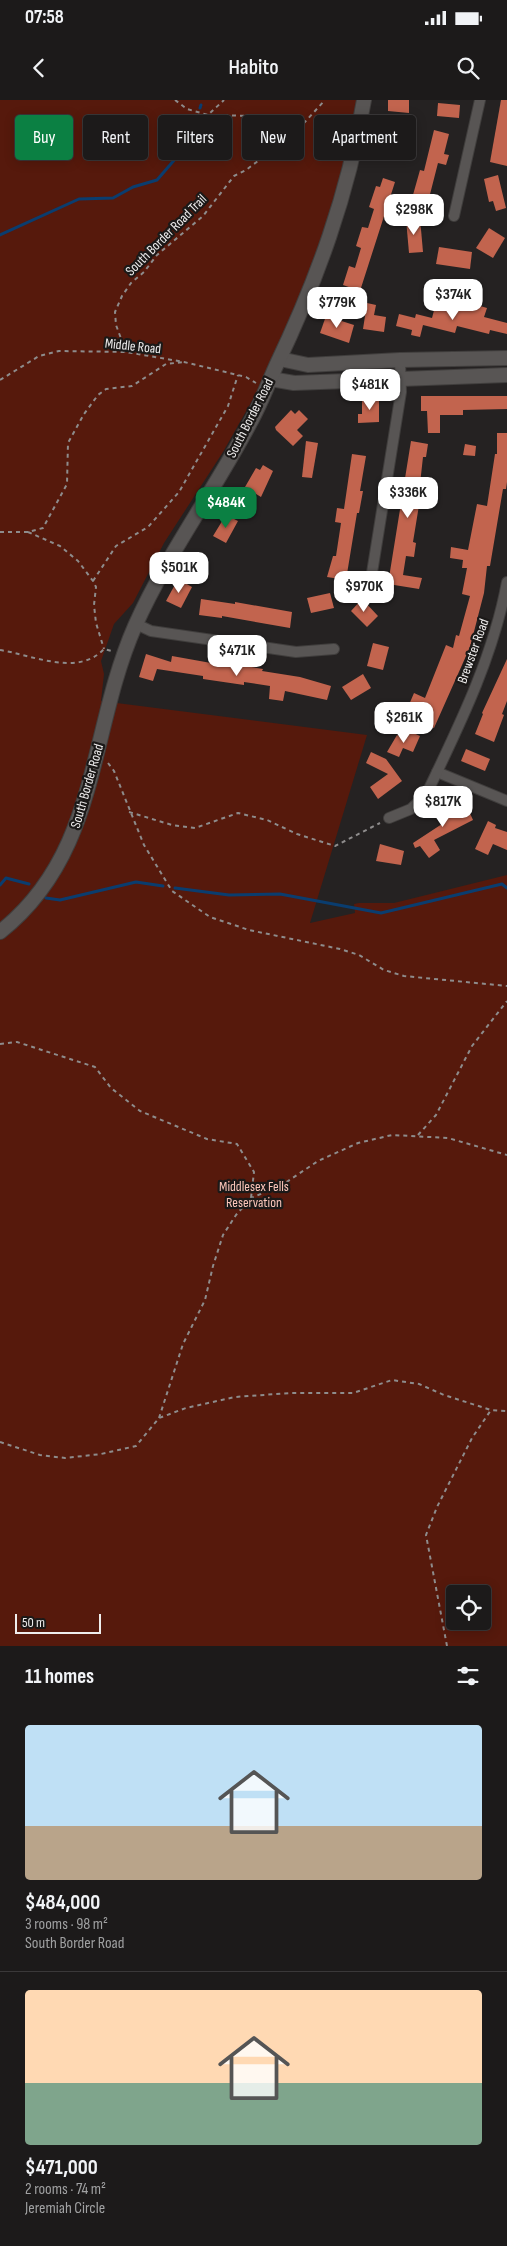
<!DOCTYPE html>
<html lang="en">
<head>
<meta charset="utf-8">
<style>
	:root { --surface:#1c1a1a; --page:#292727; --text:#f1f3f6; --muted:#a0a1a2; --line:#3a3839; --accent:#0b8043 }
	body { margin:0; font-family:"Sofia Sans Condensed",sans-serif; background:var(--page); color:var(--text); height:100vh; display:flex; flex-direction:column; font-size:19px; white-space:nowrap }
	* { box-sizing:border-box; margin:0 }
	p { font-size:16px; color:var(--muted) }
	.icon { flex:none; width:28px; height:28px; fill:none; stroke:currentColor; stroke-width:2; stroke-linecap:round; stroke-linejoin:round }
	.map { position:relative; height:1546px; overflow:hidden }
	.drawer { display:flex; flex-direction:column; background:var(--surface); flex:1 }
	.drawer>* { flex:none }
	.banner { position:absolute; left:15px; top:15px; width:478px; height:45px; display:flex; gap:10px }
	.buttons { position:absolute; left:446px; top:1485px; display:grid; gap:10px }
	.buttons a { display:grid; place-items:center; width:45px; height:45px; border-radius:5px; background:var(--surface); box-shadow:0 2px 12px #0003,0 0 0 1px var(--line); font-size:25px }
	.scale { position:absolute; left:15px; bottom:12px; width:86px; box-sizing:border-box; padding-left:5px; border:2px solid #efeded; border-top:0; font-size:14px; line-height:18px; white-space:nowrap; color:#efeded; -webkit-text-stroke:4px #1b1918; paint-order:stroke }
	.price { position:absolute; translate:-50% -42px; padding:0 11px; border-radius:10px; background:#fff; color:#222; font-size:16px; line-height:32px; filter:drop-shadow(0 1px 2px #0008) }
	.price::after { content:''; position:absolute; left:50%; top:30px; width:15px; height:11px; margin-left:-8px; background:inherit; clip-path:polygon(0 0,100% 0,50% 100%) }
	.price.active { background:var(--accent); color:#fff }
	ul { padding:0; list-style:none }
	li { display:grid; align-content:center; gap:10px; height:265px; padding:0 25px }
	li+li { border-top:1px solid var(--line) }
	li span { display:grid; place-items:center; height:155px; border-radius:5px; color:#555 }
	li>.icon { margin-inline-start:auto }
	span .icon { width:90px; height:90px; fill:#fffc; stroke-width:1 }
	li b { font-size:21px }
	h2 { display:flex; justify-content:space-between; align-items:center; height:60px; padding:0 25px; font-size:21px }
	.pill { padding:0 18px; border-radius:5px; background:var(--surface); box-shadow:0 2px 12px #0003,0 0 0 1px var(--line); font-size:18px; line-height:45px }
	.pill.active { background:var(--accent); color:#fff }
	.status { display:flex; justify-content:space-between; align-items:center; height:35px; padding:0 25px; background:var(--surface); direction:ltr }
	.status svg { height:14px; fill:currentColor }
	header { display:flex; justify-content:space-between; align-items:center; height:65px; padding:0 25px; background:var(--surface); font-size:22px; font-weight:600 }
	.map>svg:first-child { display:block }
</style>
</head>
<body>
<div class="status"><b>07:58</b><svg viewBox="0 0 49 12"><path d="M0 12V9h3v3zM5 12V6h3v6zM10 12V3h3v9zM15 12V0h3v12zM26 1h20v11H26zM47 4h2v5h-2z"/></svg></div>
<header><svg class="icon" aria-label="back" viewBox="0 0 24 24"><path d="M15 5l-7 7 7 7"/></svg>Habito<svg class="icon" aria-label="search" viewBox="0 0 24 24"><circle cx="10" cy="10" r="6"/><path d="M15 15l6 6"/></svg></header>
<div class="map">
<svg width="507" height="1546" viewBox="0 0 507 1546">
	<rect width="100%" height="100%" fill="#252222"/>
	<path fill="#56190c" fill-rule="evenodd" d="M0 0H358L343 73 315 161 290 220 261 285 223 352 164 443 133 503 114 524 101 561 104 574 101 601 367 635 310 823 355 813 354 804 359 803H394L507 775V1546H0ZM455 1494H482V1521H455Z"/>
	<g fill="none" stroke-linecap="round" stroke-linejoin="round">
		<g stroke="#0a3d6f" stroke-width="3">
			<path d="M200 8 201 5"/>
			<path d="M0 135 79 99 113 98 133 87 157 80 176 58 186 30 192 21 198 17"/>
			<path d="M0 785 6 778 29 784"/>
			<path d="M175 788 229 795 280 794 381 813 502 784 507 788"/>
			<path d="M46 798 60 800 136 782 163 786"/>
		</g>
	</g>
	<g fill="#c2644e">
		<path d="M388 0H409V13L388 11Z"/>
		<path d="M501 0H507V66L490 62Z"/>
		<path d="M438 3 460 5 459 18 437 16Z"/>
		<path d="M388 18 409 23 408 48H401L400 61 379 60V44H384L385 21 388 22Z"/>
		<path d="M434 30 449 34 444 54 449 55 446 65 438 63 427 106 411 102 420 70 424 71Z"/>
		<path d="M498 75 506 108 496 111 493 101 489 102 484 79Z"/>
		<path d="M383 78 395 82 360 191 343 185 349 166 355 168 361 148 356 146 362 127 368 128 374 109 369 107 376 86 380 87Z"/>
		<path d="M420 118 423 152 409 153 406 119Z"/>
		<path d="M489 128 505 138 493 158 476 148Z"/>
		<path d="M439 147 472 152 470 169 436 164Z"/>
		<path d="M367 203 376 205 374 215 386 217 384 232 363 229Z"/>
		<path d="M436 203 468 211 470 203 487 208 484 217 507 223V234L490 230 489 234 457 226 455 233 423 225 420 237 411 235 412 230 396 226 399 214 415 218 416 214 432 218Z"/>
		<path d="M326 216 354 225 349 243 320 233Z"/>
		<path d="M421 296H507V309L463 310V315H440V333H428L427 311H421Z"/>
		<path d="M362 299H379V322L358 323V314H362Z"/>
		<path d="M291 310 295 314 299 310 308 319 297 330 303 336 293 346 276 330 275 327Z"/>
		<path d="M497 333H507V382L506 389H503L490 466H487L484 493 470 547 434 628 421 622 424 614 408 607 414 593 425 598 446 545 453 548 456 535 459 536 470 496 462 494 467 468H462L463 460 450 458 451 447 468 450 477 404 487 406 495 354H497Z"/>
		<path d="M306 341 318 343 312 378 302 377Z"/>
		<path d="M411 341 428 344 426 357H423L419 393H421L413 442 416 443 414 457 406 456 403 475 422 478 419 489 388 484Z"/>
		<path d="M465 344 476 346 475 356 463 355Z"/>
		<path d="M352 354 366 356 360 391H363L359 413H357L346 480 327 477 333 456H336L341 423 335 422 337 408 344 409Z"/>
		<path d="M263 365 273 371 261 397 245 387 256 368 260 370Z"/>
		<path d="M228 416 238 421 226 443 213 436 224 418 226 419Z"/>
		<path d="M178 479 192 487 181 508 166 501Z"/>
		<path d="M330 493 334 508 311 513 307 498Z"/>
		<path d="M201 499 235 504V502L292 512 290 528 222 516V518L199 515Z"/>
		<path d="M362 499 378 516 367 527 351 511Z"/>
		<path d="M373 543 389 547 383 570 367 566Z"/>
		<path d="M146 554 171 562 172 556 239 568 240 565 263 569 262 571 300 577 331 586 327 600 285 591 283 601 269 599 270 586 244 582V585L203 579V576L157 569 153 581 139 577Z"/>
		<path d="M507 559V601L502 614 504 615 494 642 475 634 483 614 482 613Z"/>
		<path d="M363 574 371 588 351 600 342 587Z"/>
		<path d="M407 630 420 636 413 652 403 648 399 657 387 652 397 635 404 638Z"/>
		<path d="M466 649 490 659 485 671 461 661Z"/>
		<path d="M371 652 386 659 402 681 378 699 370 687 388 674 366 663Z"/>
		<path d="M455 704 459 713 468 709 473 720 434 740 440 750 429 758 420 746 415 748 413 743 442 724 436 712Z"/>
		<path d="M488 721 496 725 495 728 507 732V750L493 744 488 755 475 749Z"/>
		<path d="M380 744 404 751 401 765 376 761Z"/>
	</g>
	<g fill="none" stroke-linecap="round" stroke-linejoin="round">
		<defs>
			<g id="street">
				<path d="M454 116 480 0"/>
				<path d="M371 479 401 292 400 260"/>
				<path d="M136 524 151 531 296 552 334 549"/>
				<path d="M437 672 507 701"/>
				<path d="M389 718 411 709 426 695C459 626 493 558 507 482"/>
			</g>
			<g id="secondary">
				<path d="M280 259 308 265 400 260 507 258"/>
				<path d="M271 279 294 283 507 275"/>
				<path d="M0 832C100 753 88 633 135 526 167 454 215 390 251 321 261 303 268 284 276 266 317 180 348 95 364 0"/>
			</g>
		</defs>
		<use href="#street" stroke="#403e3d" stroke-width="12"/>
		<use href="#secondary" stroke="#403e3d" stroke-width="16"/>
		<g stroke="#8e8c8c" stroke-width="2" stroke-dasharray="4 4" stroke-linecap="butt">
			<path d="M175 0 187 9 208 15 224 0"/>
			<path d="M208 15 254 16 294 34 325 0"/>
			<path d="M126 252 116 225 115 212 122 196 131 183 144 172 157 155 203 116 234 76 246 70 294 34"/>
			<path d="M0 280 39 256 59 251 126 252 184 262 246 277 256 283"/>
			<path d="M0 432H28L43 428 67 384 68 343 84 314 98 295 106 289 132 286 166 264 184 262"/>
			<path d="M28 432 60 446 78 461 93 481 96 487 94 505 96 523 104 549"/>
			<path d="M93 481 116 446 148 427 179 392 228 306 238 275"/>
			<path d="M0 550C32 555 78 577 104 549L112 551"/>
			<path d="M108 663 114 671 144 745 172 791 210 817 249 830 340 849 359 855 384 870 404 876 507 886"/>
			<path d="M129 712 172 725 195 728 238 713 267 720 297 734 335 746 380 723"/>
			<path d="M0 944 17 942 95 967 111 988 140 1011 207 1039 237 1044 254 1072 251 1098"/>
			<path d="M418 1035 436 1015 472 946 507 901"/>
			<path d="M159 1318 183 1244 205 1200 213 1166 223 1135 236 1115 251 1098 282 1085 318 1061 358 1043 392 1035 448 1038 507 1055"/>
			<path d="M0 1342 40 1355 65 1358 101 1354 136 1346 159 1318 186 1308 235 1297 291 1293H353L392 1280 419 1284 444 1295 491 1310 507 1311"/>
			<path d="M447 1546 426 1435 437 1407 472 1338 491 1310"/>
		</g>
		<use href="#street" stroke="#585554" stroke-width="10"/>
		<use href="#secondary" stroke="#585554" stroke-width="14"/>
	</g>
	<g text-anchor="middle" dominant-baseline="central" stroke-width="4.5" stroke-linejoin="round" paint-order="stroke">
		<g font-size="14" fill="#efeded" stroke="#1b1918">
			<text transform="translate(166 135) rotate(-45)">South Border Road Trail</text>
			<text transform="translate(133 246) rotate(6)">Middle Road</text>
			<text transform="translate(250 318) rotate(-63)">South Border Road</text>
			<text transform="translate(473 551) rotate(-70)">Brewster Road</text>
			<text transform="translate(87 686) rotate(-74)">South Border Road</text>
		</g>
		<g font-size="14" fill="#fbc6ba" stroke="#1b1918">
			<text x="254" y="1086">Middlesex Fells<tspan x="254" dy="16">Reservation</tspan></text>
		</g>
	</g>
</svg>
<div class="buttons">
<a><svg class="icon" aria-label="locate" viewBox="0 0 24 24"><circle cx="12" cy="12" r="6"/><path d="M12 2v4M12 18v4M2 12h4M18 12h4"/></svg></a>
</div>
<div class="scale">50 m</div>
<b class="price" style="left:414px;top:136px">$298K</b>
<b class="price" style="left:453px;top:221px">$374K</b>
<b class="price" style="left:337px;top:229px">$779K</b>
<b class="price" style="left:370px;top:311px">$481K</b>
<b class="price" style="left:408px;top:419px">$336K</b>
<b class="price active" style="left:226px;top:429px">$484K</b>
<b class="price" style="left:179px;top:494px">$501K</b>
<b class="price" style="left:364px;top:513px">$970K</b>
<b class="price" style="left:237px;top:577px">$471K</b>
<b class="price" style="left:404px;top:644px">$261K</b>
<b class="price" style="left:443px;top:728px">$817K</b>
<div class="banner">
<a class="pill active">Buy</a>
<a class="pill">Rent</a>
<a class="pill">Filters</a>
<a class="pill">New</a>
<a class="pill">Apartment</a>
</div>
</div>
<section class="drawer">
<h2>11 homes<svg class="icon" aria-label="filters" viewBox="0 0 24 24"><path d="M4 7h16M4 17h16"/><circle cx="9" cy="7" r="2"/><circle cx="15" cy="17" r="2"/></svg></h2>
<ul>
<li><span style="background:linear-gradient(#bfe0f5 65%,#b9a48a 0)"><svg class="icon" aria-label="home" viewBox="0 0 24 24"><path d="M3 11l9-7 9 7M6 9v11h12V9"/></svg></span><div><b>$484,000</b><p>3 rooms · 98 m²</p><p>South Border Road</p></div></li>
<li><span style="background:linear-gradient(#ffd9b3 60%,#7fa58c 0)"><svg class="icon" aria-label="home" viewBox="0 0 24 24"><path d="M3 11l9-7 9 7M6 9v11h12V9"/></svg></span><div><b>$471,000</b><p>2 rooms · 74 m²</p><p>Jeremiah Circle</p></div></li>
</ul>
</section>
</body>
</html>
